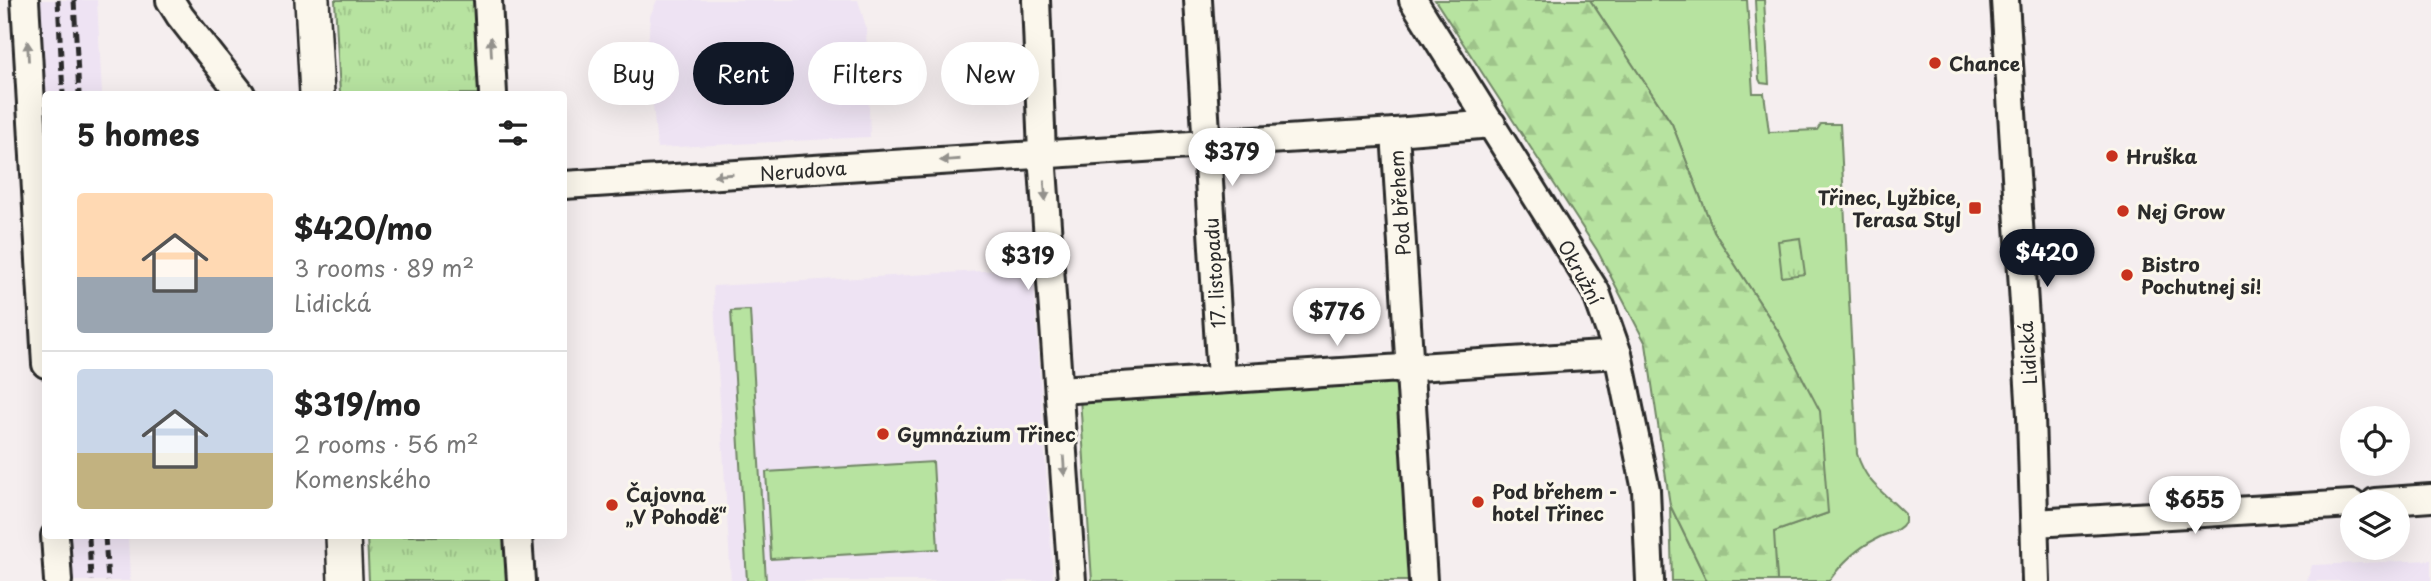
<!DOCTYPE html>
<html lang="en">
<head>
<meta charset="utf-8">
<style>
	:root { --surface:#fff; --page:#f2f2f2; --text:#222; --muted:#767676; --line:#e0e0e0; --accent:#111827 }
	body { margin:0; font-family:"Playpen Sans",sans-serif; background:var(--page); color:var(--text); height:100vh; display:flex; flex-direction:column; font-size:26px; white-space:nowrap }
	* { box-sizing:border-box; margin:0 }
	p { font-size:23px; color:var(--muted) }
	.icon { flex:none; width:38px; height:38px; fill:none; stroke:currentColor; stroke-width:2; stroke-linecap:round; stroke-linejoin:round }
	.map { position:relative; flex:1; overflow:hidden }
	.drawer { position:absolute; left:42px; top:91px; width:525px; height:448px; display:flex; flex-direction:column; background:var(--surface); border-radius:7px; box-shadow:0 7px 28px #0002 }
	.drawer>* { flex:none }
	.hud { position:absolute; left:588px; top:42px; width:665px; height:63px; display:flex; gap:14px }
	.tools { position:absolute; left:2340px; top:406px; display:grid; gap:14px }
	.tools a { display:grid; place-items:center; width:70px; height:70px; border-radius:50%; background:var(--surface); box-shadow:0 7px 28px #0002; font-size:35px }
	.price { position:absolute; translate:-50% -60px; padding:0 16px; border-radius:24px; background:#fff; color:#222; font-size:23px; line-height:46px; filter:drop-shadow(0 2px 4px #0008) }
	.price::after { content:''; position:absolute; left:50%; top:42px; width:21px; height:16px; margin-left:-10px; background:inherit; clip-path:polygon(0 0,100% 0,50% 100%) }
	.price.on { background:var(--accent); color:#fff }
	ul { padding:0; list-style:none }
	li { display:flex; align-items:center; gap:21px; height:175px; padding:0 35px }
	li+li { border-top:2px solid var(--line) }
	li span { display:grid; place-items:center; flex:none; width:196px; height:140px; border-radius:7px; color:#555 }
	li>.icon { margin-inline-start:auto }
	span .icon { width:84px; height:84px; fill:#fffc; stroke-width:1 }
	li b { font-size:30px }
	h2 { display:flex; justify-content:space-between; align-items:center; height:84px; padding:0 35px; font-size:30px }
	.tag { padding:0 24px; border-radius:32px; background:var(--surface); box-shadow:0 7px 28px #0002; font-size:24px; line-height:63px }
	.tag.on { background:var(--accent); color:#fff }
	.map>svg:first-child { display:block }
</style>
</head>
<body>
<div class="map">
<svg width="2431" height="581" viewBox="0 0 2431 581">
	<defs>
		<pattern id="forest-firs" width="22" height="20" patternUnits="userSpaceOnUse" patternTransform="scale(1.75)"><rect width="22" height="20" fill="#b7e3a0"/><path d="M5 1l3.5 6h-7zM16 11l3.5 6h-7z" fill="#9ec38a"/></pattern>
		<pattern id="park-tufts" width="24" height="20" patternUnits="userSpaceOnUse" patternTransform="scale(1.75)"><rect width="24" height="20" fill="#b7e3a0"/><path d="M3 7l-1-3M5 7V3M7 7l1-3M15 17l-1-3M17 17v-4M19 17l1-3" fill="none" stroke="#9ec38a"/></pattern>
	</defs>
	<rect width="100%" height="100%" fill="#f5eeef"/>
	<filter id="ink" filterUnits="userSpaceOnUse"><feTurbulence type="fractalNoise" baseFrequency=".0143" numOctaves="2"/><feDisplacementMap in="SourceGraphic" scale="14" xChannelSelector="R" yChannelSelector="G"/><feConvolveMatrix kernelMatrix="1 2 1 2 8 2 1 2 1" color-interpolation-filters="sRGB"/></filter>
	<g filter="url(#ink)">
		<g fill="#eee3f3">
			<path d="M35 0H97L102 94H46L45 173Z"/>
			<path d="M657 0H858L866 27 870 137 657 148 648 50 650 16Z"/>
			<path d="M1033 268 1053 581H731L713 286Z"/>
			<path d="M67 536H128L130 581H70Z"/>
			<path d="M2431 560V581H2307L2312 565Z"/>
		</g>
		<g fill="#b7e3a0" stroke="#718766" stroke-width="2">
			<path d="M1590 0H1747L1753 93H1764L1769 132 1817 130 1821 124H1840L1857 454C1867 485 1884 492 1905 514V522C1899 532 1887 533 1876 539 1858 548 1841 564 1829 581H1777L1773 532 1828 513 1778 331 1714 232 1672 124Z"/>
			<path d="M1755 0H1764L1769 84 1761 83 1759 79Z"/>
			<path d="M750 310 766 581H747L731 311Z"/>
			<path d="M1384 380 1398 386 1410 581H1092L1080 398Z"/>
			<path d="M933 462 938 549 771 559 766 472Z"/>
			<path d="M1670 505 1707 581H1672Z"/>
		</g>
		<path fill="url(#forest-firs)" stroke="#718766" stroke-width="2" d="M1435 0H1590L1672 124 1714 232 1778 331 1820 411 1828 513 1774 532 1777 581H1707L1670 505 1646 344 1597 250Z"/>
		<g fill="url(#park-tufts)" stroke="#718766" stroke-width="2">
			<path d="M335 0H475L480 94H340Z"/>
			<path d="M1800 238 1805 274 1782 277 1778 241Z"/>
			<path d="M367 536H504L507 581H369Z"/>
		</g>
		<g fill="none" stroke-linecap="round" stroke-linejoin="round">
			<defs>
				<g id="minor">
					<path d="M25 0 46 364"/>
					<path d="M170 0 180 16 241 94"/>
					<path d="M488 0 493 94"/>
					<path d="M1036 0 1042 154 1072 581"/>
					<path d="M1198 0 1221 379"/>
					<path d="M1413 0 1596 292 1618 354 1646 490 1650 581"/>
					<path d="M2005 0 2031 416 2036 581"/>
					<path d="M564 185 1395 132"/>
					<path d="M1059 390 1618 354"/>
					<path d="M2375 502 2431 498"/>
					<path d="M2035 523 2352 504"/>
					<path d="M55 536 58 581"/>
					<path d="M518 536 521 581"/>
					<path d="M1423 581 1395 132 1492 124"/>
				</g>
				<g id="major">
					<path d="M312 0 317 94"/>
					<path d="M343 536 345 581"/>
				</g>
			</defs>
			<use href="#minor" stroke="#2b2b2b" stroke-width="32"/>
			<use href="#major" stroke="#2b2b2b" stroke-width="38"/>
			<use href="#minor" stroke="#fbf7ec" stroke-width="26"/>
			<use href="#major" stroke="#fbf7ec" stroke-width="33"/>
			<g stroke="#2b2b2b" stroke-width="5" stroke-dasharray="10 5" stroke-linecap="butt">
				<path d="M58 0 63 94"/>
				<path d="M74 0 79 94"/>
				<path d="M89 536 91 581"/>
				<path d="M105 536 108 581"/>
			</g>
		</g>
		<defs><path id="oneway-solid" d="M-6-.8H1V-3.2L6.5 0L1 3.2V.8H-6Z" transform="scale(1.75)"/></defs>
		<g fill="#93918c">
			<use href="#oneway-solid" transform="translate(491 47) rotate(-93)"/>
			<use href="#oneway-solid" transform="translate(28 51) rotate(-93)"/>
			<use href="#oneway-solid" transform="translate(950 160) rotate(176)"/>
			<use href="#oneway-solid" transform="translate(723 175) rotate(176)"/>
			<use href="#oneway-solid" transform="translate(1045 191) rotate(86)"/>
			<use href="#oneway-solid" transform="translate(1064 466) rotate(86)"/>
		</g>
	</g>
	<g fill="#c8321e" stroke="#fbf7ec" stroke-width="2.5">
		<circle cx="1935" cy="63" r="7"/>
		<circle cx="2112" cy="156" r="7"/>
		<rect x="1968" y="201" width="14" height="14" rx="3.5"/>
		<circle cx="2123" cy="211" r="7"/>
		<circle cx="2127" cy="275" r="7"/>
		<circle cx="883" cy="434" r="7"/>
		<circle cx="1478" cy="502" r="7"/>
		<circle cx="612" cy="505" r="7"/>
	</g>
	<g text-anchor="middle" dominant-baseline="central" stroke-width="6" stroke-linejoin="round" paint-order="stroke">
		<g font-size="19" font-weight="bold" fill="#2b2b2b" stroke="#fbf7ec" text-anchor="start">
			<text x="1949" y="63">Chance</text>
			<text x="2126" y="156">Hruška</text>
			<text x="1961" y="197" text-anchor="end">Třinec, Lyžbice,<tspan x="1961" dy="22">Terasa Styl</tspan></text>
			<text x="2137" y="211">Nej Grow</text>
			<text x="2141" y="264">Bistro<tspan x="2141" dy="22">Pochutnej si!</tspan></text>
			<text x="897" y="434">Gymnázium Třinec</text>
			<text x="1492" y="491">Pod břehem -<tspan x="1492" dy="22">hotel Třinec</tspan></text>
			<text x="626" y="494">Čajovna<tspan x="626" dy="22">„V Pohodě“</tspan></text>
		</g>
		<g font-size="19" fill="#2b2b2b" stroke="#fbf7ec">
			<text transform="translate(803 170) rotate(-4)">Nerudova</text>
			<text transform="translate(1399 203) rotate(-94)">Pod břehem</text>
			<text transform="translate(1581 272) rotate(61)">Okružní</text>
			<text transform="translate(1214 273) rotate(-94)">17. listopadu</text>
			<text transform="translate(2027 353) rotate(-94)">Lidická</text>
		</g>
	</g>
</svg>
<div class="tools">
<a><svg class="icon" aria-label="locate" viewBox="0 0 24 24"><circle cx="12" cy="12" r="6"/><path d="M12 2v4M12 18v4M2 12h4M18 12h4"/></svg></a>
<a><svg class="icon" aria-label="layers" viewBox="0 0 24 24"><path d="M12 4l9 5-9 5-9-5zM3 14l9 5 9-5"/></svg></a>
</div>
<b class="price" style="left:1232px;top:188px">$379</b>
<b class="price on" style="left:2047px;top:289px">$420</b>
<b class="price" style="left:1028px;top:292px">$319</b>
<b class="price" style="left:1337px;top:348px">$776</b>
<b class="price" style="left:2195px;top:536px">$655</b>
<div class="hud">
<a class="tag">Buy</a>
<a class="tag on">Rent</a>
<a class="tag">Filters</a>
<a class="tag">New</a>
</div>
<section class="drawer">
<h2>5 homes<svg class="icon" aria-label="filters" viewBox="0 0 24 24"><path d="M4 7h16M4 17h16"/><circle cx="9" cy="7" r="2"/><circle cx="15" cy="17" r="2"/></svg></h2>
<ul>
<li><span style="background:linear-gradient(#ffd9b3 60%,#9aa5b1 0)"><svg class="icon" aria-label="home" viewBox="0 0 24 24"><path d="M3 11l9-7 9 7M6 9v11h12V9"/></svg></span><div><b>$420/mo</b><p>3 rooms · 89 m²</p><p>Lidická</p></div></li>
<li><span style="background:linear-gradient(#c9d6e8 60%,#c2b280 0)"><svg class="icon" aria-label="home" viewBox="0 0 24 24"><path d="M3 11l9-7 9 7M6 9v11h12V9"/></svg></span><div><b>$319/mo</b><p>2 rooms · 56 m²</p><p>Komenského</p></div></li>
</ul>
</section>
</div>
</body>
</html>
